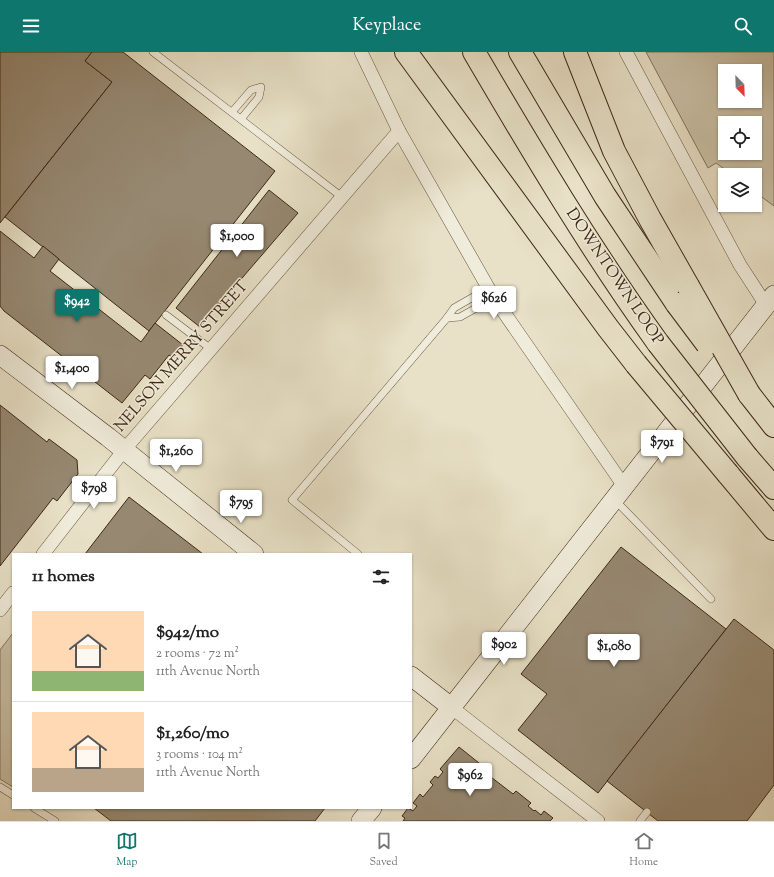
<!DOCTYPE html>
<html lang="en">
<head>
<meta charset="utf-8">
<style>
	:root { --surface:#fff; --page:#f6f6f6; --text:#222; --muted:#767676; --line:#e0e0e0; --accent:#0f766e }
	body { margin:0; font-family:"Sorts Mill Goudy",serif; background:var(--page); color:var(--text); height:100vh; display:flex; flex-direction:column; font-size:15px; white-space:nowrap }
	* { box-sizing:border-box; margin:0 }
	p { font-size:13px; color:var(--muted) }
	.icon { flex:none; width:22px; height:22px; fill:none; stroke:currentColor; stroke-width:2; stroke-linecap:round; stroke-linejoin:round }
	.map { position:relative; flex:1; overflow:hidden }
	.panel { position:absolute; left:12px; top:501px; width:400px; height:256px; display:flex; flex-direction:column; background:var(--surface); border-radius:0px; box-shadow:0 1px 3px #0004 }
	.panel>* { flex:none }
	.needle { width:26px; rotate:157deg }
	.controls { position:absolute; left:718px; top:12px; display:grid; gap:8px }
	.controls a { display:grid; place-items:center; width:44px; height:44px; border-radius:0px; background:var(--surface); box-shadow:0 1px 3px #0004; font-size:20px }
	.price { position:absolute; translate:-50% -34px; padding:0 9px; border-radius:4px; background:#fff; color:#222; font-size:13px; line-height:26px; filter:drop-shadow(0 1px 2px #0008) }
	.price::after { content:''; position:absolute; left:50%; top:24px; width:12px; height:9px; margin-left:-6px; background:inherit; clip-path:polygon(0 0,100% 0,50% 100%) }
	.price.current { background:var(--accent); color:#fff }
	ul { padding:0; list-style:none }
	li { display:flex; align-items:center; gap:12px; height:100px; padding:0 20px }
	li+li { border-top:1px solid var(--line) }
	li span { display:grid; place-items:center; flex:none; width:112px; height:80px; border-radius:0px; color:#555 }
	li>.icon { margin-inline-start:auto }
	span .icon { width:48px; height:48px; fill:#fffc; stroke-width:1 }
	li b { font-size:17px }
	h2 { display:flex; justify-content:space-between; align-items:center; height:48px; padding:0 20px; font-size:17px }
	header { display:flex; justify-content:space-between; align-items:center; height:52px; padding:0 20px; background:var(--accent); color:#fff; font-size:18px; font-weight:600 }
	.menu { display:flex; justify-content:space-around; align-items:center; height:56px; border-top:1px solid var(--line); background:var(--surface); font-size:11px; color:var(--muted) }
	.menu a { display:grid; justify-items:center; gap:2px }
	.menu .current { color:var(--accent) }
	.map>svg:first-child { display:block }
</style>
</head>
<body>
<header><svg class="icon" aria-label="menu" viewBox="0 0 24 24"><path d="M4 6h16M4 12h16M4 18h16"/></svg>Keyplace<svg class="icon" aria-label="search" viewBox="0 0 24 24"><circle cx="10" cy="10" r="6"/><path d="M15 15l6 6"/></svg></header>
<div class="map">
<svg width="774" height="769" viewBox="0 0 774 769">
	<rect width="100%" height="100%" fill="#e8e1c7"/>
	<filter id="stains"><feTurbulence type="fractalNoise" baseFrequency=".005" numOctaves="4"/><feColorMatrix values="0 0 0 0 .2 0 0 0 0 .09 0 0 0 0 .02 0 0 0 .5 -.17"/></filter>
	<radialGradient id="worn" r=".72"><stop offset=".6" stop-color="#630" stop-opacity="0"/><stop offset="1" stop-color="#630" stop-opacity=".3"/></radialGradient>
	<g fill="#cbc2a9" stroke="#84755e" fill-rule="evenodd">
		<path d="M646 0H774V154L755 140V123H733L716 111 708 116ZM725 19H755V49H725ZM725 71H755V101H725Z"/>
		<path d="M13 581V735L0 727V598Z"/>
	</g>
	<g fill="#968871" stroke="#3d2814">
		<path d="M0 0H92L85 9 112 30 0 171Z"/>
		<path d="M92 0H123L275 119 149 279 5 165 112 30 85 9Z"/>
		<path d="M269 138 298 161 200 275 176 256Z"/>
		<path d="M0 179 34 206 43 194 59 207 50 219 141 290 155 271 183 293 173 306 169 303 150 327 145 323 122 351 4 259 0 254Z"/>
		<path d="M0 353 47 390 49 387 77 408 78 422 57 449 53 446 0 514Z"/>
		<path d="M129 445 203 502H85Z"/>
		<path d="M621 495 726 577 598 741 518 678 547 642 521 622Z"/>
		<path d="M734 567 774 598V733L747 769H658L607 729Z"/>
		<path d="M459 695 489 719 487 722 513 742 516 739 531 751 528 754 534 759 535 758 541 763 544 759 553 766 550 769H403L405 766 402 764 408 756 413 759 417 754 413 751 420 742 423 745 433 733 430 730 435 724 438 726 443 720 440 717Z"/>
		<path d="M94 756H325L315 769H111Z"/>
	</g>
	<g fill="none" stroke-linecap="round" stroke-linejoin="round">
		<defs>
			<g id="lane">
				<path d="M153 0 342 145"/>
				<path d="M232 60 251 38 261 35 259 45 241 67"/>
				<path d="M166 263 211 297"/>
				<path d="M447 266 460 265 494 246"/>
				<path d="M615 448 711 547"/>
				<path d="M358 502 292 448 447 266 454 256 489 236"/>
				<path d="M0 735 13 743"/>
				<path d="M34 756 55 769"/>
				<path d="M640 769 647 760"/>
			</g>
			<g id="street">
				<path d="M361 0 399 79 494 246 624 434"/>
				<path d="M626 0 740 213 766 253"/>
				<path d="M43 502 124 398 399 79"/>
				<path d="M0 558 13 541"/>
				<path d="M451 655 598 769"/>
			</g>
			<g id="secondary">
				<path d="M0 303 108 385 254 502"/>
				<path d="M411 624 451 655"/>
				<path d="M411 707 774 243"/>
				<path d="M361 769 372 756"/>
			</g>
			<g id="highway">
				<path d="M406 0 608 276 636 312"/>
				<path d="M474 0C532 99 591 198 658 291"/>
				<path d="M520 0 605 144 677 252"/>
				<path d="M575 0 614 99 650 167 688 234"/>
				<path d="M749 342 774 374"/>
				<path d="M747 405 774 436"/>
				<path d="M728 422 774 477"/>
			</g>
		</defs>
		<use href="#lane" stroke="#685641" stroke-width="8"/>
		<use href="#street" stroke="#685641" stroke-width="14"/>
		<use href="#secondary" stroke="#3d2814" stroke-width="20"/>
		<use href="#highway" stroke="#3d2814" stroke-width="24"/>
		<use href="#lane" stroke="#f0ecdb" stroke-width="7"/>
		<use href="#street" stroke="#f0ecdb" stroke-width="13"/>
		<use href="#secondary" stroke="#f0ecdb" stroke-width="19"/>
		<use href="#highway" stroke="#e8e1c7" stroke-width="22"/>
		<defs>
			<g id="highway-bridge">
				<path d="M688 234 749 342"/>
				<path d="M677 252 707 292"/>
				<path d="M658 291 747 405"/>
				<path d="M636 312 728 422"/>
			</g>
		</defs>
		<use href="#highway-bridge" stroke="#3d2814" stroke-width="24" stroke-linecap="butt"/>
		<use href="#highway-bridge" stroke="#e8e1c7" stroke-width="22"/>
	</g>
	<g text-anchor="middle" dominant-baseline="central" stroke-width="3" stroke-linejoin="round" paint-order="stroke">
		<g font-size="16" fill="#3d2814" stroke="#f0ecdb">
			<text transform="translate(614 225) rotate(56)">DOWNTOWN LOOP</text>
			<text transform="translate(182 305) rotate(-49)">NELSON MERRY STREET</text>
		</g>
	</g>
	<rect width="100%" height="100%" filter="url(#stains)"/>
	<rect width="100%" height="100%" fill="url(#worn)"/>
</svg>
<div class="controls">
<a><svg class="needle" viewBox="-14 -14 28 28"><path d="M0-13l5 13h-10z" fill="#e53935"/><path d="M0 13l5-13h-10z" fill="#767676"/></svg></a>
<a><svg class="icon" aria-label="locate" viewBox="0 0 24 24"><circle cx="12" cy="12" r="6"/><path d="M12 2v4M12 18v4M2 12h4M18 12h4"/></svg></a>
<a><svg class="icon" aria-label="layers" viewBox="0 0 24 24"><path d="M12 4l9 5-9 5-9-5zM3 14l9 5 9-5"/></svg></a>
</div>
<b class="price" style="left:237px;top:206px">$1,000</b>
<b class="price" style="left:494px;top:268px">$626</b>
<b class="price current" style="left:77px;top:271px">$942</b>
<b class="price" style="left:72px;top:338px">$1,400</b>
<b class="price" style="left:662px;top:412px">$791</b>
<b class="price" style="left:176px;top:421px">$1,260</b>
<b class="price" style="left:94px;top:458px">$798</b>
<b class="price" style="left:241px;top:472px">$795</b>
<b class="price" style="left:504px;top:614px">$902</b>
<b class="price" style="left:614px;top:616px">$1,080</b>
<b class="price" style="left:470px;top:745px">$962</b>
<section class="panel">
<h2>11 homes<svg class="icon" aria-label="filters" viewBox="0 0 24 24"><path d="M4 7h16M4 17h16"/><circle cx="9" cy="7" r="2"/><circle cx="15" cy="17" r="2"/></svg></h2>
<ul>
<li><span style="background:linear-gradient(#ffd9b3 75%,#8fb573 0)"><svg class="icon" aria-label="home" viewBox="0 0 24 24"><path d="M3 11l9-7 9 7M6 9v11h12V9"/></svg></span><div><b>$942/mo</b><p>2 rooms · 72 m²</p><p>11th Avenue North</p></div></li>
<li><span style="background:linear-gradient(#ffd9b3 70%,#b9a48a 0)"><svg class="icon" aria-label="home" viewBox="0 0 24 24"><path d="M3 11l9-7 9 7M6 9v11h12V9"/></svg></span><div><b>$1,260/mo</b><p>3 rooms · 104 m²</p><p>11th Avenue North</p></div></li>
</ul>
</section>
</div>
<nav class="menu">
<a class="current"><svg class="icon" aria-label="map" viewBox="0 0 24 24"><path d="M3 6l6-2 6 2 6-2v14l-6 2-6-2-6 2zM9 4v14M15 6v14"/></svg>Map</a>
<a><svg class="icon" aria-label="saved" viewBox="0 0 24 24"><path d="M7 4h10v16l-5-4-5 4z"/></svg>Saved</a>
<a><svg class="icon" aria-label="home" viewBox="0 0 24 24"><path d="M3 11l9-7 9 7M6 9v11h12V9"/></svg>Home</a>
</nav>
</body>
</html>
